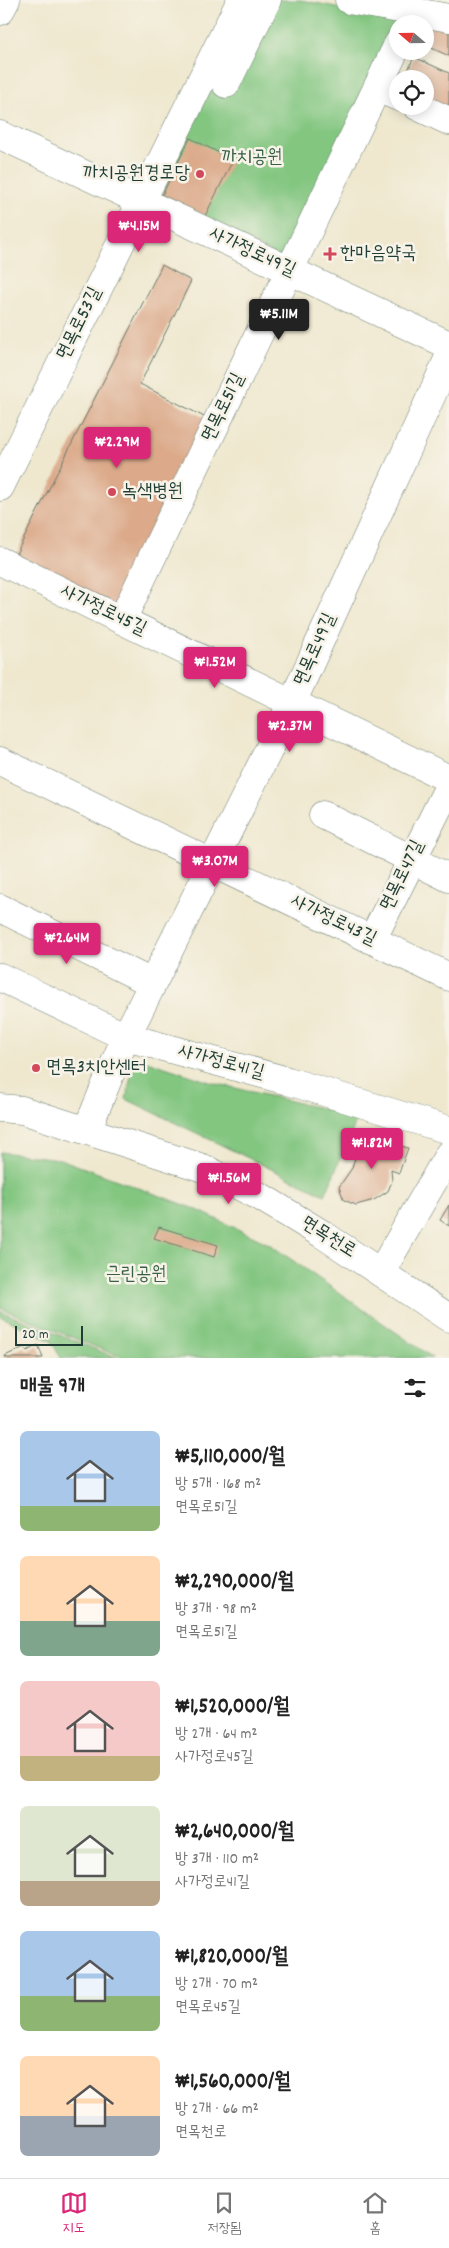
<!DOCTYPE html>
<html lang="ko">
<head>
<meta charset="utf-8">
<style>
	:root { --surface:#fff; --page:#f6f6f6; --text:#222; --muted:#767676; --line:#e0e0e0; --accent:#db2777 }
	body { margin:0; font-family:Dekko,"Poor Story",sans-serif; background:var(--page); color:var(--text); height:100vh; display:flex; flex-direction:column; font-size:19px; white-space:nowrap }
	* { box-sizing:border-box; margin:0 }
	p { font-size:16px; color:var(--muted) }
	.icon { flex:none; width:28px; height:28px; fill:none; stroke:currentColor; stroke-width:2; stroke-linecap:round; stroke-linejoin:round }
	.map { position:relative; height:1358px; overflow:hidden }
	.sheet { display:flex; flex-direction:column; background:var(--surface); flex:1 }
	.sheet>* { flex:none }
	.needle { width:32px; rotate:290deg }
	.fabs { position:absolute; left:389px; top:15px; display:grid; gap:10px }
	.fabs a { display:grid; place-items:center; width:45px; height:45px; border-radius:50%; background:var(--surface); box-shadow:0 2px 12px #0003; font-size:25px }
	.scale { position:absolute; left:15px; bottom:12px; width:68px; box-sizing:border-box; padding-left:5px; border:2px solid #1f3d34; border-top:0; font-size:14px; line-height:18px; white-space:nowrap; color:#1f3d34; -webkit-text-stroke:4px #f7f3e8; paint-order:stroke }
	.price { position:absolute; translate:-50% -42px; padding:0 11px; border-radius:5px; background:var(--accent); color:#fff; font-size:16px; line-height:32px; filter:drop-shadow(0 1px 2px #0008) }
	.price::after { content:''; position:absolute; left:50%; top:30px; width:15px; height:11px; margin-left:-8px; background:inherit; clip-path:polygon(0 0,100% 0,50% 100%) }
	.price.current { background:#222; color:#fff }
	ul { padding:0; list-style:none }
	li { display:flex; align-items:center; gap:15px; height:125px; padding:0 20px }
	li span { display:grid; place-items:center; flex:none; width:140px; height:100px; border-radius:8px; color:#555 }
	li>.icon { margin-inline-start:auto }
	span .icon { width:60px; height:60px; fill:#fffc; stroke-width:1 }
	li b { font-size:21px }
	h2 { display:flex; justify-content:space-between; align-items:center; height:60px; padding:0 20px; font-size:21px }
	.menu { display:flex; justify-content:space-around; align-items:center; height:70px; border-top:1px solid var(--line); background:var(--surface); font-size:14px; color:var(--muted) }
	.menu a { display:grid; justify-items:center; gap:2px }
	.menu .current { color:var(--accent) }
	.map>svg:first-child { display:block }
</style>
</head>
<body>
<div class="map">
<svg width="449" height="1358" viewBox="0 0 449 1358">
	<rect width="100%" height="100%" fill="#f7f3e8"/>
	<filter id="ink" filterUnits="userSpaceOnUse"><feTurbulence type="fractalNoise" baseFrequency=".02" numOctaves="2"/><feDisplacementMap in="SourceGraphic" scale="10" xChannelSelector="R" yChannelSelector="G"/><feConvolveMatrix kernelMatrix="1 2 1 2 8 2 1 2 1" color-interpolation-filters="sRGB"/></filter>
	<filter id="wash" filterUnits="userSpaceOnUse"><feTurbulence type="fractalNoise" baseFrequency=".0096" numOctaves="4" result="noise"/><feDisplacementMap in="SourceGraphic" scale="20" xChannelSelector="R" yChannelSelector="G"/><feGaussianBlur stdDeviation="1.12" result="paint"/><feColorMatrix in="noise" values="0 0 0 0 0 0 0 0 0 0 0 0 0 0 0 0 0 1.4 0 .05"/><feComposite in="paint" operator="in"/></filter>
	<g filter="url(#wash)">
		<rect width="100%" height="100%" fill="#efe8cf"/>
		<g fill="#82c680" stroke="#50825a">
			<path d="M250 0H301L391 18 396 20 397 24 284 259 153 195Z"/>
			<path d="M135 1057 210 1082 358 1117 325 1195 126 1099Z"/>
			<path d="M0 1152 60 1159 193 1208 269 1244 433 1358H123L0 1308Z"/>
			<path d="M0 1311 117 1358H61L51 1341 0 1316Z"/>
		</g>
		<g id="blocks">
			<g fill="#dcaa8b">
				<path d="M428 24 449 29V56L425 45V32Z"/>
				<path d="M414 57 449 73V115L425 104V79H404Z"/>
				<path d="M190 138 233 160 205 216 162 195Z"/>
				<path d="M162 265 191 281 140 384 212 421 116 614 12 562Z"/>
				<path d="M362 1134 386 1142V1144L394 1147 395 1144 408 1148 399 1173 391 1170 392 1181 388 1191 374 1200 356 1205 344 1200 339 1187 352 1168Z"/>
				<path d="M449 1205V1226L440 1220Z"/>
				<path d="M159 1227 218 1245 214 1257 154 1238Z"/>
				<path d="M38 1345 43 1358H6L5 1356 24 1347 27 1351Z"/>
			</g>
		</g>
	</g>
	<g filter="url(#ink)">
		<use href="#blocks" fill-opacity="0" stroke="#68796a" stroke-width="1"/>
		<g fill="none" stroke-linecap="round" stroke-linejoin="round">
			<defs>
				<g id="minor">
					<path d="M349 0 449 18"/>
					<path d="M0 11 6 0"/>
					<path d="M226 84 267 0"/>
					<path d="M377 88 398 97"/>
					<path d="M417 106 449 121"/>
					<path d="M0 135 449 345"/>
					<path d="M0 487 241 0"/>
					<path d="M0 561 449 779"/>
					<path d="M122 620 398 44"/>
					<path d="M0 761 449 977"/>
					<path d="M323 815 449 878"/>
					<path d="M0 908 152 983"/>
					<path d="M372 940 449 786"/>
					<path d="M0 977 126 1037 288 1081 449 1130"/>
					<path d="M87 1130 123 1043 292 703 449 357"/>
					<path d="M381 1272 449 1154"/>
				</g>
				<path id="major" d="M0 1108 22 1110 203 1168 261 1197 322 1234 449 1318"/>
			</defs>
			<use href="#minor" stroke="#68796a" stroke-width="29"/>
			<use href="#major" stroke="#68796a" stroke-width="29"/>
			<use href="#minor" stroke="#fff" stroke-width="28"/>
			<use href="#major" stroke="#fff" stroke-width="28"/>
		</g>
	</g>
	<g fill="#d1495b" stroke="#f7f3e8" stroke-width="2">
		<circle cx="200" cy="174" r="5"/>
		<path d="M327.5 246.5h5v5h5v5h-5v5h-5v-5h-5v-5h5z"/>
		<circle cx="112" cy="492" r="5"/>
		<circle cx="36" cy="1068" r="5"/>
	</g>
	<g text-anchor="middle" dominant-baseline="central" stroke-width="5" stroke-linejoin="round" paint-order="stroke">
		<g font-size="19" fill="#385f47" stroke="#f7f3e8">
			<text x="252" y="158">까치공원</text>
			<text x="136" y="1275">근린공원</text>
		</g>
		<g font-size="19" fill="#1f3d34" stroke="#f7f3e8" text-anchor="start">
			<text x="190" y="174" text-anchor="end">까치공원경로당</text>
			<text x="340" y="254">한마음약국</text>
			<text x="122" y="492">녹색병원</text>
			<text x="46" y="1068">면목3치안센터</text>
		</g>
		<g font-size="19" fill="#1f3d34" stroke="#f7f3e8">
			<text transform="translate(252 253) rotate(25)">사가정로49길</text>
			<text transform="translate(80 324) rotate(-64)">면목로53길</text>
			<text transform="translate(224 408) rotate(-64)">면목로51길</text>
			<text transform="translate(103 611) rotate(26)">사가정로45길</text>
			<text transform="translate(316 650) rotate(-66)">면목로49길</text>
			<text transform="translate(403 876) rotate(-64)">면목로47길</text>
			<text transform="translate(333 921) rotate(26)">사가정로43길</text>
			<text transform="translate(221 1063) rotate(15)">사가정로41길</text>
			<text transform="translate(328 1238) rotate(32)">면목천로</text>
		</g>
	</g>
</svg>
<div class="fabs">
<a><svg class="needle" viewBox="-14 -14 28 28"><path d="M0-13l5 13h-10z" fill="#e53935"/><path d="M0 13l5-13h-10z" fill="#767676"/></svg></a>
<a><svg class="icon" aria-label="locate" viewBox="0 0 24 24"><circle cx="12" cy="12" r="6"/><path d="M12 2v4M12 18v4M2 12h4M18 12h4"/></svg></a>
</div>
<div class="scale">20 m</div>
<b class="price" style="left:139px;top:253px">₩4.15M</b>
<b class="price current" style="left:279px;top:341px">₩5.11M</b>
<b class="price" style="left:117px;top:469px">₩2.29M</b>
<b class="price" style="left:215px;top:689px">₩1.52M</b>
<b class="price" style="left:290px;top:753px">₩2.37M</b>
<b class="price" style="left:215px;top:888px">₩3.07M</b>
<b class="price" style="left:67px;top:965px">₩2.64M</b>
<b class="price" style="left:372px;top:1170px">₩1.82M</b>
<b class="price" style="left:229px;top:1205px">₩1.56M</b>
</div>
<section class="sheet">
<h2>매물 9개<svg class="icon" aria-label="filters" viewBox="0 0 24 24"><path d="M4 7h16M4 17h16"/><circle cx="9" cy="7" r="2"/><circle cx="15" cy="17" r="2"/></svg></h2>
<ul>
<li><span style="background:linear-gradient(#a9c7e8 75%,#8fb573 0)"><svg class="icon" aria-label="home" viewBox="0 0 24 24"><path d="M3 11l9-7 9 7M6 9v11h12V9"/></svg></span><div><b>₩5,110,000/월</b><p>방 5개 · 168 m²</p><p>면목로51길</p></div></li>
<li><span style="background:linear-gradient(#ffd9b3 65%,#7fa58c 0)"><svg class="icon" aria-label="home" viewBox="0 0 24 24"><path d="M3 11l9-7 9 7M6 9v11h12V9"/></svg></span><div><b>₩2,290,000/월</b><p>방 3개 · 98 m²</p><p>면목로51길</p></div></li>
<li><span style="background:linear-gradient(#f6c9c9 75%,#c2b280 0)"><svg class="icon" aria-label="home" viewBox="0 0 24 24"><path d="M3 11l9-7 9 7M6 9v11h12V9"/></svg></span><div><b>₩1,520,000/월</b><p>방 2개 · 64 m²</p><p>사가정로45길</p></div></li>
<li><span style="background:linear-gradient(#dfe7d0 75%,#b9a48a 0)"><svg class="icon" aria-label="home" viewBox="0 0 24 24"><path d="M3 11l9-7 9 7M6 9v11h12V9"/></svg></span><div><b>₩2,640,000/월</b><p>방 3개 · 110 m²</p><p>사가정로41길</p></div></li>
<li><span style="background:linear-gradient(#a9c7e8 65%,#8fb573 0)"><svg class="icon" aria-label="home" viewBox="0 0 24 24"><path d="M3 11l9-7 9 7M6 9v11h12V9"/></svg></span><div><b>₩1,820,000/월</b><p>방 2개 · 70 m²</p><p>면목로45길</p></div></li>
<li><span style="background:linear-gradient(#ffd9b3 60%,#9aa5b1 0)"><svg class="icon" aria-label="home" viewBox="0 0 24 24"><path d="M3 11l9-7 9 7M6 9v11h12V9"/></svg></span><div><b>₩1,560,000/월</b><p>방 2개 · 66 m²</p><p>면목천로</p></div></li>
</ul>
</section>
<nav class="menu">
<a class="current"><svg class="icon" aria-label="map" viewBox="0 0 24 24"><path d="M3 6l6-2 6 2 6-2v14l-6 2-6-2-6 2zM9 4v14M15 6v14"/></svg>지도</a>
<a><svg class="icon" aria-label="saved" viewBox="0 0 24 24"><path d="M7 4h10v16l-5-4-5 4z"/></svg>저장됨</a>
<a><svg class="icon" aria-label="home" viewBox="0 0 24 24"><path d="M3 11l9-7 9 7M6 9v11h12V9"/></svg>홈</a>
</nav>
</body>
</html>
